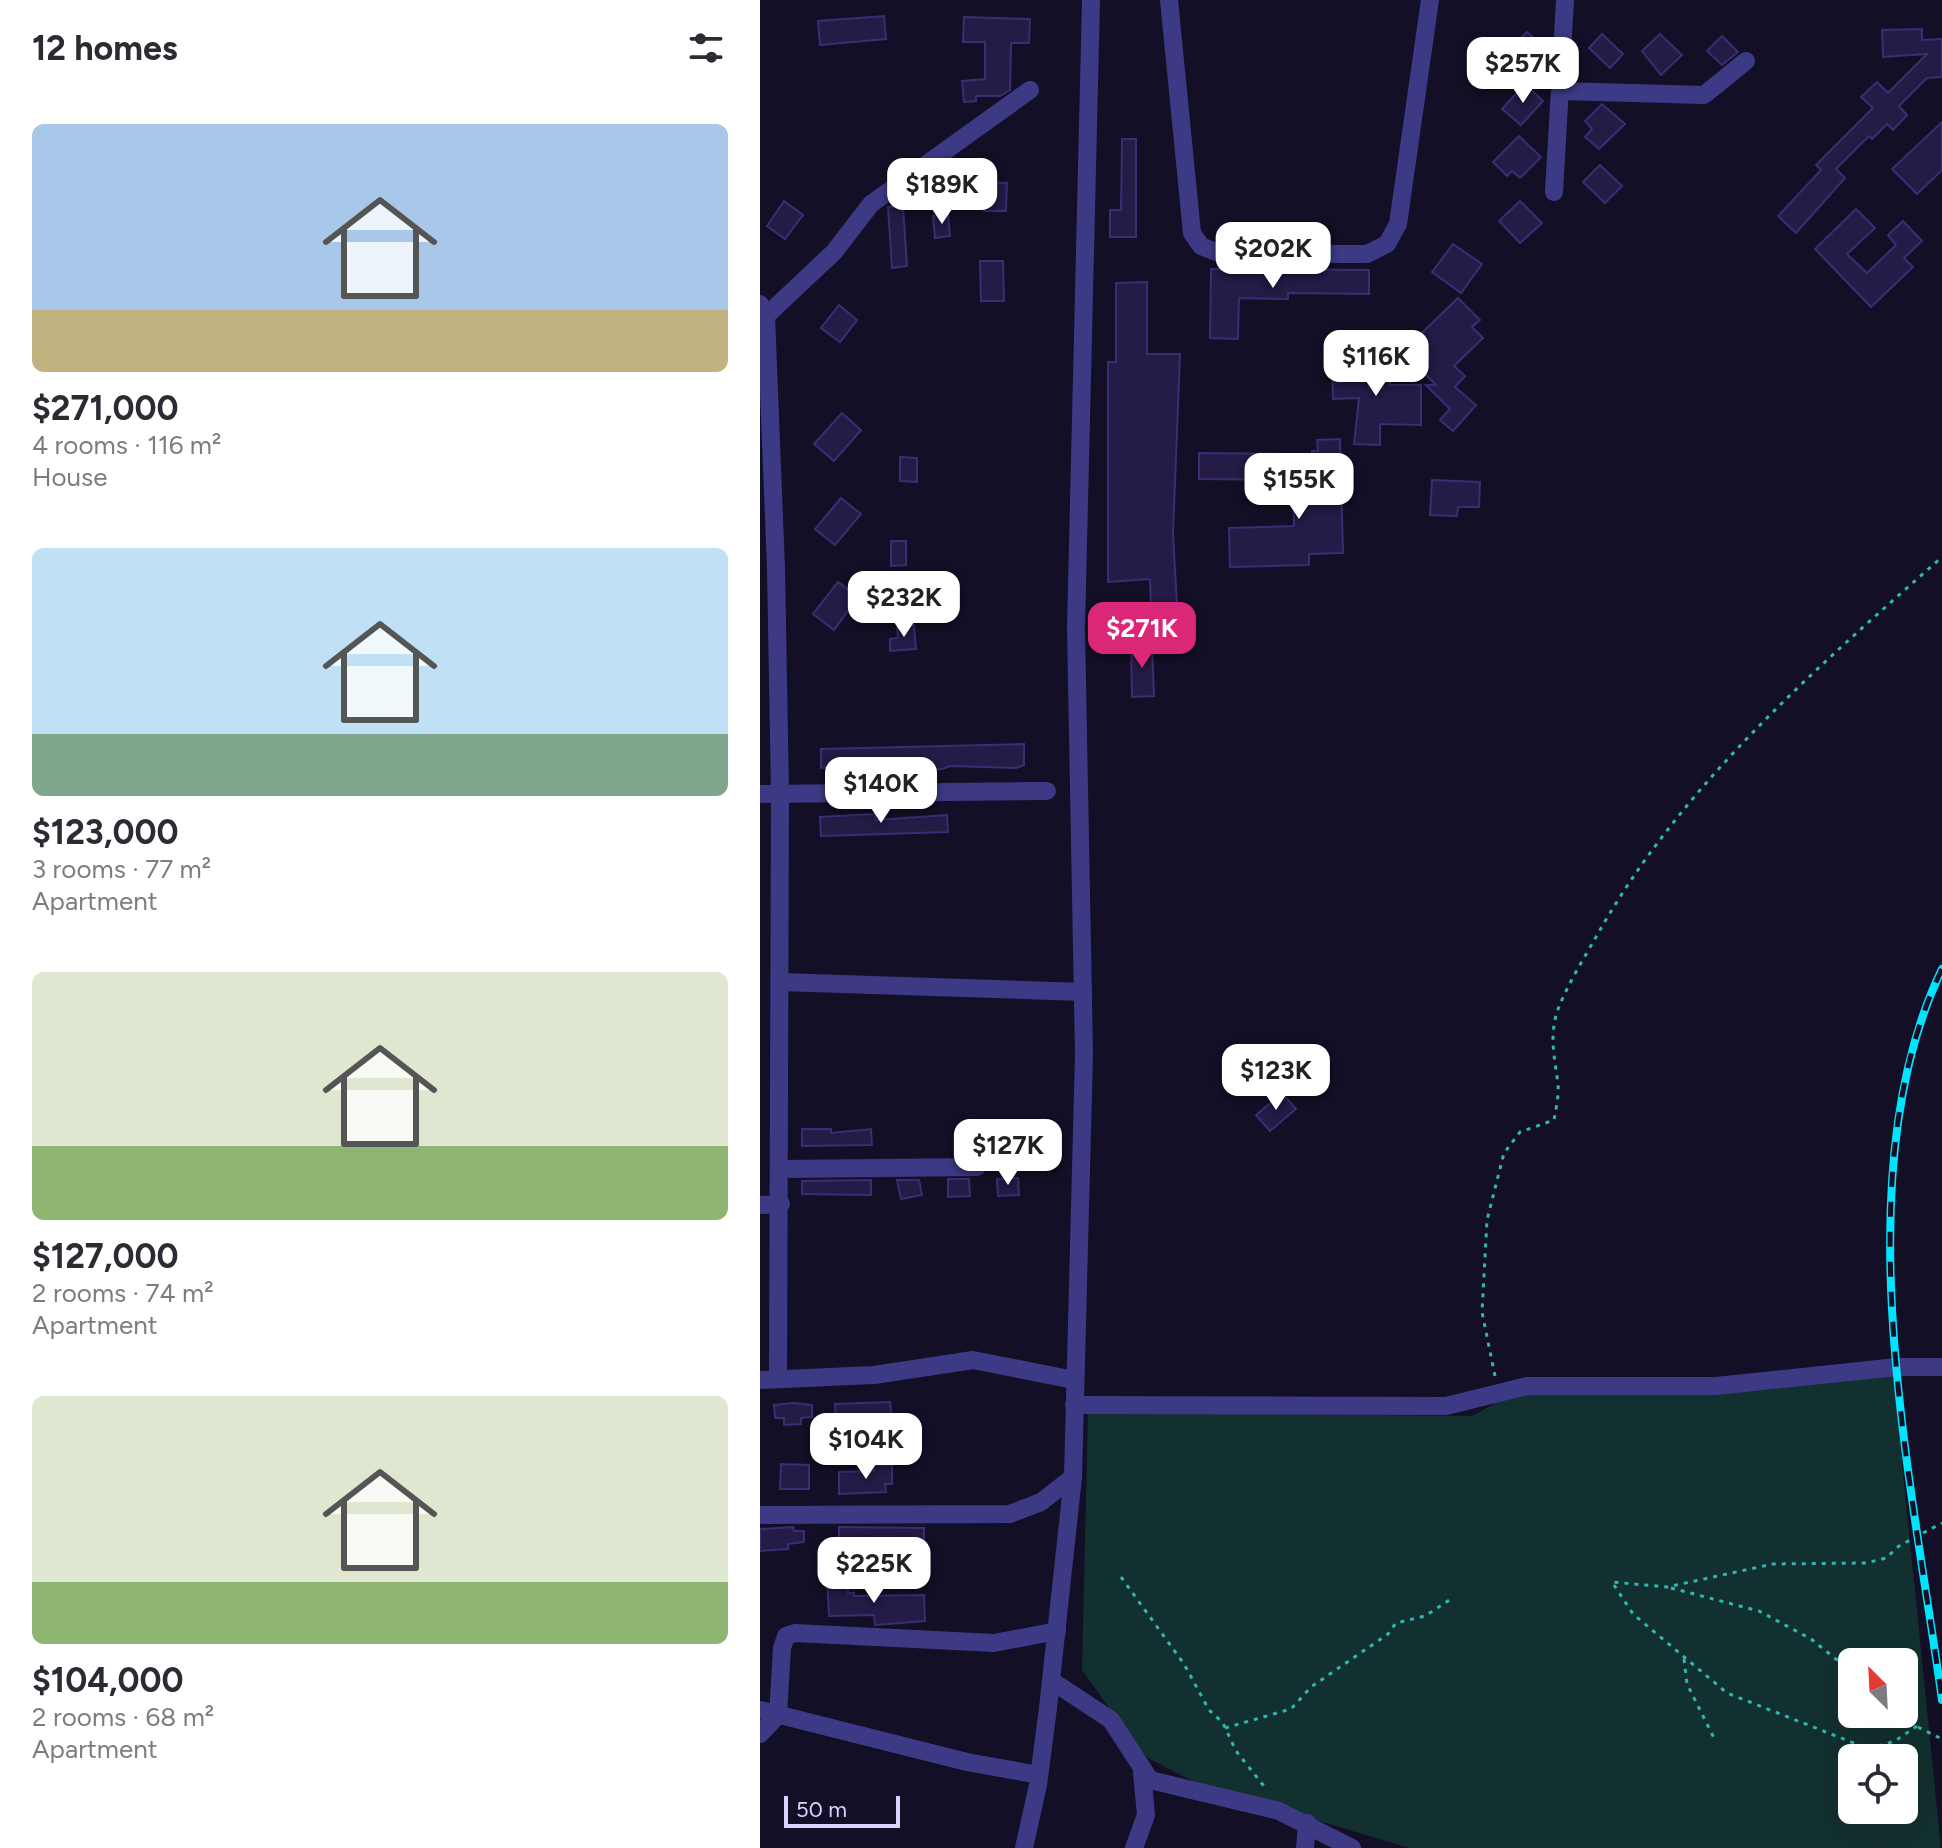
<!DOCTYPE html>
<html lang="en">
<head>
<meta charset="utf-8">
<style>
	:root { --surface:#fff; --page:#f7f7f7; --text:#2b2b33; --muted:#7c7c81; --accent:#db2777 }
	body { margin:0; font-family:Figtree,sans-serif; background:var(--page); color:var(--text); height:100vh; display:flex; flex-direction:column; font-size:30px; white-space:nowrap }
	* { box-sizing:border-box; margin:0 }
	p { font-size:26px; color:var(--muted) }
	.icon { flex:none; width:44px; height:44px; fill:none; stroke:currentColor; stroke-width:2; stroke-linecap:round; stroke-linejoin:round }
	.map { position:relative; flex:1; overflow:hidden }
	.drawer { display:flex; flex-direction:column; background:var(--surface); width:760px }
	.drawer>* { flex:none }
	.needle { width:52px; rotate:336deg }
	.controls { position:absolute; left:1078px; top:1648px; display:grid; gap:16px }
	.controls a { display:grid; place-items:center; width:80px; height:80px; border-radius:12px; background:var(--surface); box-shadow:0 8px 32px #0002; font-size:40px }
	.scale { position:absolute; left:24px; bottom:20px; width:116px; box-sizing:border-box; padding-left:8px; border:4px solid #d9d4ff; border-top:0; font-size:22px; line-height:28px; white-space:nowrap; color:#d9d4ff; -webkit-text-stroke:6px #130f26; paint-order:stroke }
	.price { position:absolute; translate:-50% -68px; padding:0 18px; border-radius:16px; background:#fff; color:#222; font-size:26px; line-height:52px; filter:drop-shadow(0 2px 4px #0008) }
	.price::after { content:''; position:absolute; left:50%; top:48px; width:24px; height:18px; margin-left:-12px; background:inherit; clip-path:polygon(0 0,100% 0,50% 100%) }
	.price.selected { background:var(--accent); color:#fff }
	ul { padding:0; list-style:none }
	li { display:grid; align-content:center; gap:16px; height:424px; padding:0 32px }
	li span { display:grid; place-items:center; height:248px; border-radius:12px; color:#555 }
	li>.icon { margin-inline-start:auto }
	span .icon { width:144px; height:144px; fill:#fffc; stroke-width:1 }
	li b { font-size:34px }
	h2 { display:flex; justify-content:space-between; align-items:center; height:96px; padding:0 32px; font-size:34px }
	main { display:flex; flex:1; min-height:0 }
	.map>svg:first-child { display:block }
</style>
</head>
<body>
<main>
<section class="drawer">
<h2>12 homes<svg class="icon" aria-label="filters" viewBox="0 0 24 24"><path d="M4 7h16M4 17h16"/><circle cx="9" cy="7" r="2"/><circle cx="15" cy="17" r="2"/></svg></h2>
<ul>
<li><span style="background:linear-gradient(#a9c7e8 75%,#c2b280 0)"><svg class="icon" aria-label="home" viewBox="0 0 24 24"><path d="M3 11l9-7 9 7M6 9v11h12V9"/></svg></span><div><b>$271,000</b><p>4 rooms · 116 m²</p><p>House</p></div></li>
<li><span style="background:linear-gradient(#bfe0f5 75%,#7fa58c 0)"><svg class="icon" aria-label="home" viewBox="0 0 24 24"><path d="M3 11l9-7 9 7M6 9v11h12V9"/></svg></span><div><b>$123,000</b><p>3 rooms · 77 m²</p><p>Apartment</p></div></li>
<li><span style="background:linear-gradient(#dfe7d0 70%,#8fb573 0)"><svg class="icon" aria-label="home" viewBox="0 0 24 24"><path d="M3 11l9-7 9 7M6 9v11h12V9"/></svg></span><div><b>$127,000</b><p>2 rooms · 74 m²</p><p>Apartment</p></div></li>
<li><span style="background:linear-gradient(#dfe7d0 75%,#8fb573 0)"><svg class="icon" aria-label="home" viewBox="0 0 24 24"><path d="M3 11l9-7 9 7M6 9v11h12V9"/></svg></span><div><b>$104,000</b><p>2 rooms · 68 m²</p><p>Apartment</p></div></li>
</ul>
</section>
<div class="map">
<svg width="1182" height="1848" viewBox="0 0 1182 1848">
	<rect width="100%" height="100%" fill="#130f26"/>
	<path fill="#12302f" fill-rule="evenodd" d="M1133 1374 1181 1848H649L440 1785 384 1756 322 1670 328 1412 712 1416 756 1392ZM1092 1662H1144V1714H1092ZM1092 1758H1144V1810H1092Z"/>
	<g fill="#241b47" stroke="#3b2d73" stroke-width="2">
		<path d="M124 16 126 39 60 45 58 21Z"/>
		<path d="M204 17 270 19 269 43H251L250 90 240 96H216V101L204 102 202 81 225 79V42H203Z"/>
		<path d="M1162 29V40L1182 39V77L1167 78 1139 106 1147 115 1133 130 1127 124 1112 139 1109 136 1076 169 1085 178 1036 233 1018 216 1061 170 1056 165 1113 108 1101 97 1117 82 1128 93 1167 54 1123 57 1122 30Z"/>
		<path d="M767 32 786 50 768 68 750 49Z"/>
		<path d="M842 34 863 54 850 68 829 48Z"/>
		<path d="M900 34 922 55 901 75 882 51Z"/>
		<path d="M962 36 978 52 962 65 947 51Z"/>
		<path d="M765 84 783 101 761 125 742 109Z"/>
		<path d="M842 104 865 124 839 149 825 137 832 129 825 121Z"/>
		<path d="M1182 122V170L1157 194 1132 169Z"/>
		<path d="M759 136 781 157 760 178 752 171 747 176 733 162Z"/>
		<path d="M362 139H376V237H350V210H361Z"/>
		<path d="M840 165 862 186 845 203 823 182Z"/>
		<path d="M225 182 247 183 246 211H224Z"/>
		<path d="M24 201 43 215 25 239 7 226Z"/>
		<path d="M760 201 782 223 760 243 739 221Z"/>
		<path d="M143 206 147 266 132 268 128 207Z"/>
		<path d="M1096 209 1115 228 1087 254 1107 273 1136 245 1128 235 1143 221 1162 241 1144 258 1153 267 1111 307 1055 249Z"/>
		<path d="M188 214 190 236 175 238 173 216Z"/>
		<path d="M693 244 722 264 701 293 672 272Z"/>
		<path d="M220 261H243L244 301H221Z"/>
		<path d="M451 269 609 270V294L528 293V299L479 298 478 339 450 338Z"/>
		<path d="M387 282V354H420L413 533 417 605 391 606 390 579 348 582V362H356V283Z"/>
		<path d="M698 298 720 320 712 327 723 338 694 366 705 376 695 387 716 405 693 431 680 420 690 409 666 385H676L643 351Z"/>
		<path d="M79 305 97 320 80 342 61 328Z"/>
		<path d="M629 361 630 385H661V425L620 424V445L594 444 599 398 573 399 572 363Z"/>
		<path d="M82 413 101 430 74 461 54 444Z"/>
		<path d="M580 439 583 553 549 554V565L470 567 469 528 534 526 533 490H552V451H558L557 440Z"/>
		<path d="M439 453 529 454 528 480 439 479Z"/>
		<path d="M140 457 157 458V482L140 481Z"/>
		<path d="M672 480 720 482 719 507H698L697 516 670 515Z"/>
		<path d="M81 498 101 514 75 545 55 529Z"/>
		<path d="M131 541H146V565L131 566Z"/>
		<path d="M78 582 98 597 74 630 53 614Z"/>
		<path d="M154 625 156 649 130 651V639L138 638 137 626Z"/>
		<path d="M371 644H392L394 696 372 697Z"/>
		<path d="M264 744V765L256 768 190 766 182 769 144 770V767L70 771V767L61 768V749Z"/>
		<path d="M115 814 116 820 187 815 188 832 61 836 60 817Z"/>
		<path d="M522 1093 536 1109 510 1131 496 1115Z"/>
		<path d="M42 1129H71V1133L111 1129 112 1145 42 1146Z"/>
		<path d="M260 1130 262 1146 239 1149 237 1132Z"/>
		<path d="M258 1178 259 1195 238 1196 237 1179Z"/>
		<path d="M188 1179H209L210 1196 188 1197Z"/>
		<path d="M111 1180V1195L42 1194V1181Z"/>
		<path d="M137 1180H159L162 1195 141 1199Z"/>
		<path d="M130 1402 132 1424 76 1427 75 1404Z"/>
		<path d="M33 1403 52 1405V1417L41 1418V1424L24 1425V1418H15L14 1405Z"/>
		<path d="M21 1464 49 1465V1489H20Z"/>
		<path d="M114 1465H132V1484H125L126 1492 79 1494V1472L114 1471Z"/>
		<path d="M33 1527 34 1531H44V1542L28 1544V1549L0 1551V1529Z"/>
		<path d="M79 1527 164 1528V1547L106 1544V1548L93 1549 94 1544 79 1545Z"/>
		<path d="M67 1577H88V1593H94V1596L164 1595 165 1621 115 1625 114 1615 69 1616Z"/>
	</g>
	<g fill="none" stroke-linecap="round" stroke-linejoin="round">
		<g stroke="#2fb8b0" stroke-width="3" stroke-dasharray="4 6" stroke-linecap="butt">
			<path d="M735 1376 722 1312 727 1220 744 1153 760 1132 794 1120C796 1109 799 1096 798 1084 795 1059 789 1038 797 1012 806 987 823 960 836 937 921 785 1053 671 1182 557"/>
			<path d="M361 1577 424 1664 449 1710 463 1723 476 1751 507 1790"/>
			<path d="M911 1588 999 1611 1051 1639 1092 1672"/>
			<path d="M924 1659 927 1684 955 1740"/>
			<path d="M1131 1714 1182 1739"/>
			<path d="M1157 1726 1135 1741 1109 1749 967 1693 873 1614 852 1582 907 1587 1013 1564 1106 1563 1126 1558 1139 1546 1182 1523"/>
			<path d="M465 1728 531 1709 551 1687 628 1634 636 1623 665 1616 691 1599"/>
		</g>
		<g stroke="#3d3a85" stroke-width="18">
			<path d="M409 0 432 233 441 246 461 254H607L627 244 638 224 670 0"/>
			<path d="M800 91 944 95 986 61"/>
			<path d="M794 192 805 0"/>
			<path d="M0 304 6 316 16 568 20 794 18 1378"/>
			<path d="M6 316 74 252 111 204 270 90"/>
			<path d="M0 794 287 791"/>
			<path d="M20 982 323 992"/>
			<path d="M19 1169 217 1167"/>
			<path d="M0 1205 21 1204"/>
			<path d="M0 1380 114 1375 213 1360 314 1380"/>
			<path d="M314 1405 686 1406 767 1386H956L1137 1367H1182"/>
			<path d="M0 1515 250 1514 281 1502 313 1477"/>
			<path d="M292 1681 351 1720 390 1780 519 1811 592 1848"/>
			<path d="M0 1710 207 1762 279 1775"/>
			<path d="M0 1734 18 1715 22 1648 26 1636 35 1633 234 1643 297 1631"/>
			<path d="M264 1848 278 1785 288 1708 313 1477 324 1054 316 628 331 0"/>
			<path d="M374 1848 386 1815 382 1772"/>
			<path d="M545 1848 547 1823"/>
		</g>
		<defs>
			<path id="rail" d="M1182 969C1082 1176 1152 1480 1182 1700"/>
		</defs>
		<use href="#rail" stroke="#00e5ff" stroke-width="8"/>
		<use href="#rail" stroke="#130f26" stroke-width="5" stroke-dasharray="15" stroke-linecap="butt"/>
	</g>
</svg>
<div class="controls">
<a><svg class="needle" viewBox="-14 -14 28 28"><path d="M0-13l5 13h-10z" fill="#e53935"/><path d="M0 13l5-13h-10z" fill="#7c7c81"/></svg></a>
<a><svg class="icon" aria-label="locate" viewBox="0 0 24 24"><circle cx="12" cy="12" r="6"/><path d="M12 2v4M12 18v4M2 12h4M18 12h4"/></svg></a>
</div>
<div class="scale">50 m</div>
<b class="price" style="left:763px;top:105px">$257K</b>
<b class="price" style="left:182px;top:226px">$189K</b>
<b class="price" style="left:513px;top:290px">$202K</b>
<b class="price" style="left:616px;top:398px">$116K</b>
<b class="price" style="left:539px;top:521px">$155K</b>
<b class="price" style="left:144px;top:639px">$232K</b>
<b class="price selected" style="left:382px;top:670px">$271K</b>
<b class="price" style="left:121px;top:825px">$140K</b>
<b class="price" style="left:516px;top:1112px">$123K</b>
<b class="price" style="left:248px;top:1187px">$127K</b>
<b class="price" style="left:106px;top:1481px">$104K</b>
<b class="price" style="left:114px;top:1605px">$225K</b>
</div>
</main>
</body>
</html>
